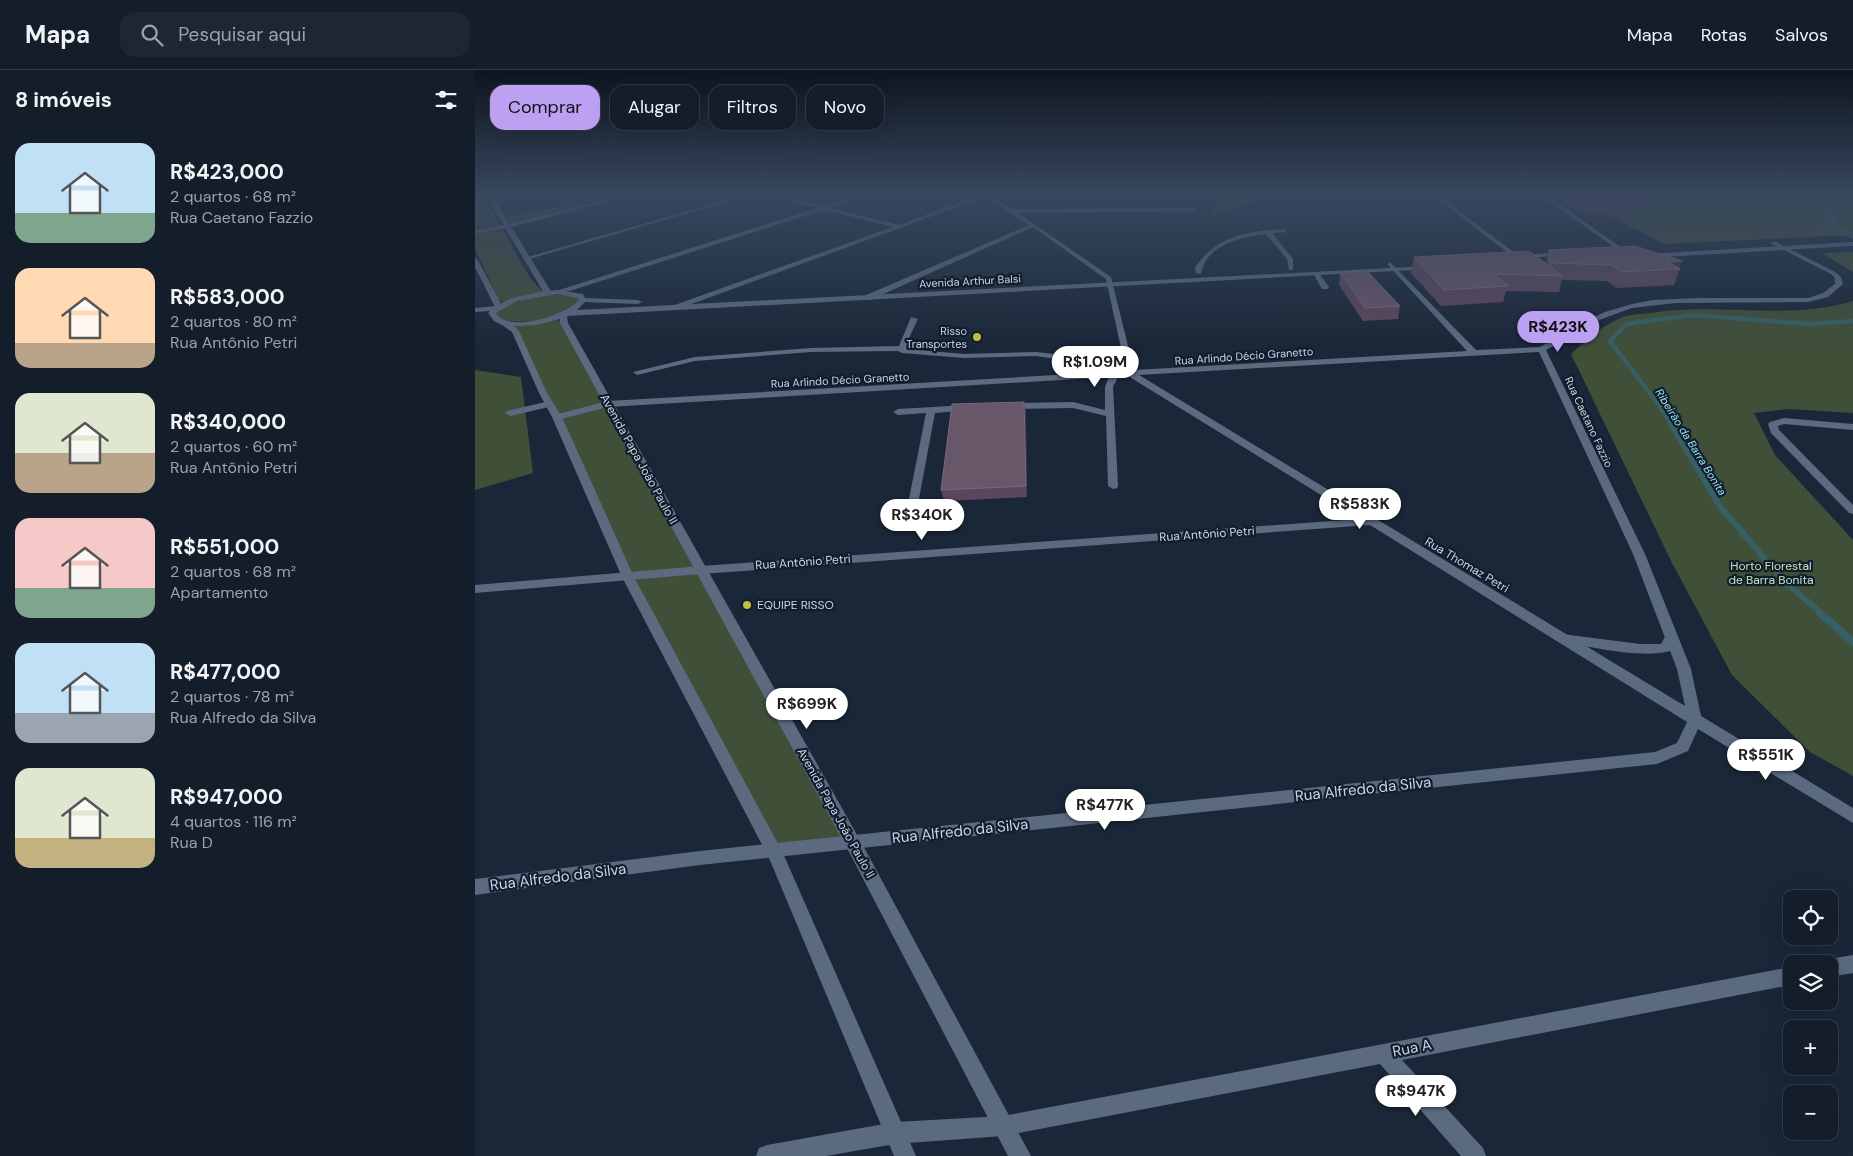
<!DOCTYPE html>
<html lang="pt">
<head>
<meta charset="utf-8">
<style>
	:root { --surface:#141d2a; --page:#1d2632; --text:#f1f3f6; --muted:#9da2a8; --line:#333b47; --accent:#bca0f2 }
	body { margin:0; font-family:"DM Sans",sans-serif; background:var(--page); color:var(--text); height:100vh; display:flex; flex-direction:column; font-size:19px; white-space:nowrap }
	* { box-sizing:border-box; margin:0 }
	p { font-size:16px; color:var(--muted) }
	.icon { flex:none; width:28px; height:28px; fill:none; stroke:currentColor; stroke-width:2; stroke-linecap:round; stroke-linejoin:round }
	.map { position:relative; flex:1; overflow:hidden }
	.sheet { display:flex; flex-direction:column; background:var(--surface); width:475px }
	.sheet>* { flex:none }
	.banner { position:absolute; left:15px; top:15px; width:475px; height:45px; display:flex; gap:10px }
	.fabs { position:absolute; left:1308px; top:820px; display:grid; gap:10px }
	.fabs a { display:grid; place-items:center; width:55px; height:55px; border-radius:10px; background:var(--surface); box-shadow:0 5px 20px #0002,0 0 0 1px var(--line); font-size:25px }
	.price { position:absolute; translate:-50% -42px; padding:0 11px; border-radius:18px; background:#fff; color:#222; font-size:16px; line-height:32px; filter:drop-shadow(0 1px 2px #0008) }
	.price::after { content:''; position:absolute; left:50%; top:30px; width:15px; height:11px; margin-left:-8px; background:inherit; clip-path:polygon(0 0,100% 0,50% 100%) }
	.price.selected { background:var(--accent); color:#111 }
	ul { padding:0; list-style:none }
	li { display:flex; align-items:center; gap:15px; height:125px; padding:0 15px }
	li span { display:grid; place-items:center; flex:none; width:140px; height:100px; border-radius:15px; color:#555 }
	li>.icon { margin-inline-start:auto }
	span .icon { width:60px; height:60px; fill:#fffc; stroke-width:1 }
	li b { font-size:21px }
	h2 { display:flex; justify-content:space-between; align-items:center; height:60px; padding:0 15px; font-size:21px }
	.pill { padding:0 18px; border-radius:15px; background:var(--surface); box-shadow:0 5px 20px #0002,0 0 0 1px var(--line); font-size:18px; line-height:45px }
	.pill.selected { background:var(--accent); color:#111 }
	header { display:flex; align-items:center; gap:30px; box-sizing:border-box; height:70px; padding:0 25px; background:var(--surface); border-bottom:1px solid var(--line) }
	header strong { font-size:24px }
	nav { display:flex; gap:28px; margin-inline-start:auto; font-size:18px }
	.search { width:350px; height:45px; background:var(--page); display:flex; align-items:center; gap:12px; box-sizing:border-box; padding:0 18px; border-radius:15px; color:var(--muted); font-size:19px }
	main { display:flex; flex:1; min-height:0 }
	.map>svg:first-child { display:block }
</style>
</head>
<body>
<header>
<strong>Mapa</strong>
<div class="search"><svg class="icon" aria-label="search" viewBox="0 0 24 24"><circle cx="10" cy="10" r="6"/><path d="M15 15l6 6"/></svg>Pesquisar aqui</div>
<nav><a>Mapa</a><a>Rotas</a><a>Salvos</a></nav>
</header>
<main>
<section class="sheet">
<h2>8 imóveis<svg class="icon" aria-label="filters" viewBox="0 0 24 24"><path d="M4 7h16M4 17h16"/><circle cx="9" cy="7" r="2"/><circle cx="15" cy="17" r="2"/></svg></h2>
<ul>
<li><span style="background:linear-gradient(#bfe0f5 70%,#7fa58c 0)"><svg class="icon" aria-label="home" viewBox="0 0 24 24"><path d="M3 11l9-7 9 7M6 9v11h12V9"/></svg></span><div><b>R$423,000</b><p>2 quartos · 68 m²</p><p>Rua Caetano Fazzio</p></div></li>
<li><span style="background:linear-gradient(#ffd9b3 75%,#b9a48a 0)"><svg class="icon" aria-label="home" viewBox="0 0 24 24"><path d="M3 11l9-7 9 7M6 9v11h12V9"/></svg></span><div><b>R$583,000</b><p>2 quartos · 80 m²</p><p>Rua Antônio Petri</p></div></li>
<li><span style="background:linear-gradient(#dfe7d0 60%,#b9a48a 0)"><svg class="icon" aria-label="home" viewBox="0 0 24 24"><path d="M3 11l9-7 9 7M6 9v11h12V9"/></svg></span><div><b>R$340,000</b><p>2 quartos · 60 m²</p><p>Rua Antônio Petri</p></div></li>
<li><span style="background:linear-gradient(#f6c9c9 70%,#7fa58c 0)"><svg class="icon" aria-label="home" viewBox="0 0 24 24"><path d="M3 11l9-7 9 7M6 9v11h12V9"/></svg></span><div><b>R$551,000</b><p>2 quartos · 68 m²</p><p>Apartamento</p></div></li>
<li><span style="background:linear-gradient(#bfe0f5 70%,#9aa5b1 0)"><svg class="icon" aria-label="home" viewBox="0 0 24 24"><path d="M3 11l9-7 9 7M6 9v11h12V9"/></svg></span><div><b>R$477,000</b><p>2 quartos · 78 m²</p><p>Rua Alfredo da Silva</p></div></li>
<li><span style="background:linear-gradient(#dfe7d0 70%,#c2b280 0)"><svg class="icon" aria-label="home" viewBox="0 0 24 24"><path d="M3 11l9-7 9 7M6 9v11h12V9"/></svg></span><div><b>R$947,000</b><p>4 quartos · 116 m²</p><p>Rua D</p></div></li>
</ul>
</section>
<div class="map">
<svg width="1378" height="1086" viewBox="0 0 1378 1086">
	<rect width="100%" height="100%" fill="#1a2738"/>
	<g fill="#404f38">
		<path d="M0 124H8L25 155 0 159Z"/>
		<path d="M752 124H840L796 126 736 145 745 126Z"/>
		<path d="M1094 124H1378V165L1189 174Z"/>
		<path d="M113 132 37 154 30 146Z"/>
		<path d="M28 160C40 180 51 208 70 223L28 233 23 228 0 178V164Z"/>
		<path d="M1378 182V202L1347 183Z"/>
		<path d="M89 224 104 228V233C82 249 54 255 27 250L21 244C29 226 72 225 89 224Z"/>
		<path d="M1378 231V343L1314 339 1279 343 1300 385 1378 470V706L1335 682 1257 605 1197 493 1096 284C1111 270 1126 257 1145 248 1154 244 1166 244 1175 243 1241 232 1315 251 1378 231Z"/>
		<path d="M83 250 87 254 131 333 84 346 71 323 38 256Z"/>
		<path d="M0 300 46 307 58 403 0 420Z"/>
		<path d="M131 335 222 498 155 505 84 347Z"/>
		<path d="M223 501 374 773 304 783 157 507Z"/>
	</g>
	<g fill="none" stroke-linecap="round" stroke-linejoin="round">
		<path stroke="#376064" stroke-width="4" d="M1355 124 1364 131 1351 137 1361 158 1378 167"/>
		<path stroke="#376064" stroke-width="4.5" d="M1202 365 1186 338 1135 271 1152 254 1217 245 1336 254 1378 251"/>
		<path stroke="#376064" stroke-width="6" d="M1202 364 1244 435 1306 508 1347 544"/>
		<path stroke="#376064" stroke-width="8" d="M1345 543 1378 572"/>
		<path stroke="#6e7987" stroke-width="2" stroke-dasharray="0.5 2" stroke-linecap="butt" d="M1262 124 1291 144 1344 153 1360 161"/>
		<g fill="#5b6a7f" fill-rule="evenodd">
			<path d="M1064 124H1070L1151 181 1146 182Z"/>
			<path d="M809 159 811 162 797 163 818 189V200H814L812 189 791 164C765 167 731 175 726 204L721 203 720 198C740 166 774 161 809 159Z"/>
			<path d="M839 202H843L854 217 853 219H847L838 203Z"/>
			<path d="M436 247 443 249 433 270 431 279 489 284 561 282 606 287 628 291 634 296 637 303H643L644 305 638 317 643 416 642 418 638 419 633 416 631 346 598 338 534 339 529 336 534 333 598 332 630 340V317L634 307H631L627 299 622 295 561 286 489 288 427 283 423 281 336 282 220 291 162 305 158 302 220 287 336 278 424 276Z"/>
			<path d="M492 335 495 336V340L460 343 443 434 442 436H434L433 434 451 343 423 345 418 342 423 339Z"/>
			<path d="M1197 562 1203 566 1195 581C1167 589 1117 577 1087 572L1082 571 1081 568 1082 565 1087 564 1165 574H1186L1192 563Z"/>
		</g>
		<g fill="#5b6a7f" fill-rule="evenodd">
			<path d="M152 124H161L33 158 0 164V160L33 154Z"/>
			<path d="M272 124H280L54 189 49 188Z"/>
			<path d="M288 124H297L349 136 389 124H397L355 138 424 155 506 124H513L538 139 722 138 720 141 543 143 636 207 659 300 992 281 913 195V193L915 192 1001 280 1065 277 1108 252 1130 242 1157 234 1178 230 1222 228H1333L1348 223 1360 214V208L1356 204 1297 174 1296 173 1299 171 1360 202 1366 207 1368 214 1353 227 1333 232 1200 233 1157 238 1124 250 1071 280 1170 484 1216 599 1226 646 1378 738V753L1223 659 1213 681 1182 694 225 795 0 825V809L225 781 1180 682 1202 673 1212 652 895 455 226 504 0 523V515L226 496 885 449 653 306 133 337 82 350 79 349V345L133 331 651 301 631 209 558 157 395 230H389V226L554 155 510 127 200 240 196 238 197 236 418 157 349 140 85 224 78 222 342 138ZM1064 282 1158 484 1202 599 1210 636 664 305Z"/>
			<path d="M956 124H962L1049 190V192H1045Z"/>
			<path d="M75 331 78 332V336L35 346 30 343 32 341Z"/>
			<path d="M1309 348 1378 354V360L1309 354 1303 356 1304 360 1378 435V444L1374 443 1296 363 1293 354 1295 352Z"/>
			<path d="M1378 885V903L1354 907V894H1347L1354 889Z"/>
			<path d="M1316 897V915L927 990 1008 1078 1011 1086H986L905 994 528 1066 420 1074 351 1086H281L284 1078 292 1075 420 1052 528 1046Z"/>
		</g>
		<g fill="#5b6a7f" fill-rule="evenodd">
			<path d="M10 124H16L77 223 76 225 69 223Z"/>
			<path d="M0 188 3 190 28 237 27 239 20 237 0 197Z"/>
		</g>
		<g fill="#5b6a7f" fill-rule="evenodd">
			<path d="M1378 172V176L1171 188 1168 186 1171 184Z"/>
			<path d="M1089 182 1092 184 1091 185 1044 189 1041 187 1044 185Z"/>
			<path d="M954 196 957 198 956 199 92 246 93 253 385 770 556 1086H533L373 780 85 253V249L61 255 39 256 44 261 72 323 87 347 159 507 307 781 441 1086H419L294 788 147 507 77 347 64 323 37 262 27 255 19 251 13 243 15 241 0 242V238L21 236 37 228 65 222 82 220 108 224 110 228 163 230 167 232 163 234 110 232 102 240ZM82 224 103 228 104 230C91 245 34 264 21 243L42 231Z"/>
		</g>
	</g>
	<g fill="#5b475b">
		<path d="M1078 124H1173L1177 126 1172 140 1106 143Z"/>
		<path d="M1074 180 1205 199 1199 215 1141 218 1132 211 1087 210 1084 222 1031 221 1028 232 966 236 936 203 939 187 1071 193Z"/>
		<path d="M865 202 925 236 923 249 888 251 864 215Z"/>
		<path d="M549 332 551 342 552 427 469 431 466 420Z"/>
	</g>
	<g fill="#3c3447">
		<path d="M1207 191 1204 199 1193 192Z"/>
		<path d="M549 332 551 342 552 427 551 416Z"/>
	</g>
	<g fill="#685669" stroke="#776a7c">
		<path d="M1103 124H1173L1177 126 1110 129Z"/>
		<path d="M1160 176 1207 191 1193 192 1205 199 1146 202 1137 195 1075 193 1074 180Z"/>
		<path d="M1054 181 1088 206 1019 204 1033 216 969 220 939 187Z"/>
		<path d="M865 202H893L925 236 890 238Z"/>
		<path d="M549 332 551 416 466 420 477 334Z"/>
	</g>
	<linearGradient id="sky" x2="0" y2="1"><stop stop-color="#0e151f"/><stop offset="0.45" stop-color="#38475e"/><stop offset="1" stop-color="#38475e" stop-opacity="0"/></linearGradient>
	<rect width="1378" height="276" fill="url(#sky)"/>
	<g fill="#c2bd3f" stroke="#101d2e" stroke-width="2">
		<circle cx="502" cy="267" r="5"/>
		<circle cx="272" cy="535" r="5"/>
	</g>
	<g text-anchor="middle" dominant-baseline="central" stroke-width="4.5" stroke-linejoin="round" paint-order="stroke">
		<g font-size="11" fill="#ccd5e0" stroke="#101d2e">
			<text transform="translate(495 211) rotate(-3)">Avenida Arthur Balsi</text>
			<text transform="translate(769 286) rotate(-4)">Rua Arlindo Décio Granetto</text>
			<text transform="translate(365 310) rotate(-3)">Rua Arlindo Décio Granetto</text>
			<text transform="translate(1114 352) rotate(65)">Rua Caetano Fazzio</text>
		</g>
		<g font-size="11" fill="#ccd5e0" stroke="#101d2e" text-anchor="end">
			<text x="492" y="261">Risso<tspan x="492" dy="13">Transportes</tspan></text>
		</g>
		<g font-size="11" font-style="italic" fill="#96e3eb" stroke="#101d2e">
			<text transform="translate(1216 372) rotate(58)">Ribeirão da Barra Bonita</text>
		</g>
		<g font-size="12" fill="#ccd5e0" stroke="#101d2e">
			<text transform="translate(164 389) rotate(61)">Avenida Papa João Paulo II</text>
			<text transform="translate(732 464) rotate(-4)">Rua Antônio Petri</text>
			<text transform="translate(328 492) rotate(-4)">Rua Antônio Petri</text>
			<text transform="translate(992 495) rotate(31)">Rua Thomaz Petri</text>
			<text transform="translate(361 743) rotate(61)">Avenida Papa João Paulo II</text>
		</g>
		<g font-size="12" fill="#c5e7b4" stroke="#101d2e">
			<text x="1296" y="496">Horto Florestal<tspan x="1296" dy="14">de Barra Bonita</tspan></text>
		</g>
		<g font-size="12" fill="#ccd5e0" stroke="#101d2e" text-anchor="start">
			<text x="282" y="535">EQUIPE RISSO</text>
		</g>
		<g font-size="15" fill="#ccd5e0" stroke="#101d2e">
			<text transform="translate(888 719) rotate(-6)">Rua Alfredo da Silva</text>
			<text transform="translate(485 761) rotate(-6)">Rua Alfredo da Silva</text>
			<text transform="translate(83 807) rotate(-7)">Rua Alfredo da Silva</text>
			<text transform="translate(937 978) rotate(-11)">Rua A</text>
		</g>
	</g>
</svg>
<div class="fabs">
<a><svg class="icon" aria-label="locate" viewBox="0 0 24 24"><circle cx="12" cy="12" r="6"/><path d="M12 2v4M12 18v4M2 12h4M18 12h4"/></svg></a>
<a><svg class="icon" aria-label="layers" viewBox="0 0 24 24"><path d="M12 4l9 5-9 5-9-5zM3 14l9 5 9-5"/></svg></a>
<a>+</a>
<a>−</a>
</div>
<b class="price selected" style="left:1083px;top:283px">R$423K</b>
<b class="price" style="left:620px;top:318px">R$1.09M</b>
<b class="price" style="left:885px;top:460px">R$583K</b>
<b class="price" style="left:447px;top:471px">R$340K</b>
<b class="price" style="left:332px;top:660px">R$699K</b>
<b class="price" style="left:1291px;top:711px">R$551K</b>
<b class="price" style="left:630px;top:761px">R$477K</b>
<b class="price" style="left:941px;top:1047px">R$947K</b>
<div class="banner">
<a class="pill selected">Comprar</a>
<a class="pill">Alugar</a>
<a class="pill">Filtros</a>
<a class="pill">Novo</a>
</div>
</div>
</main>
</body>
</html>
